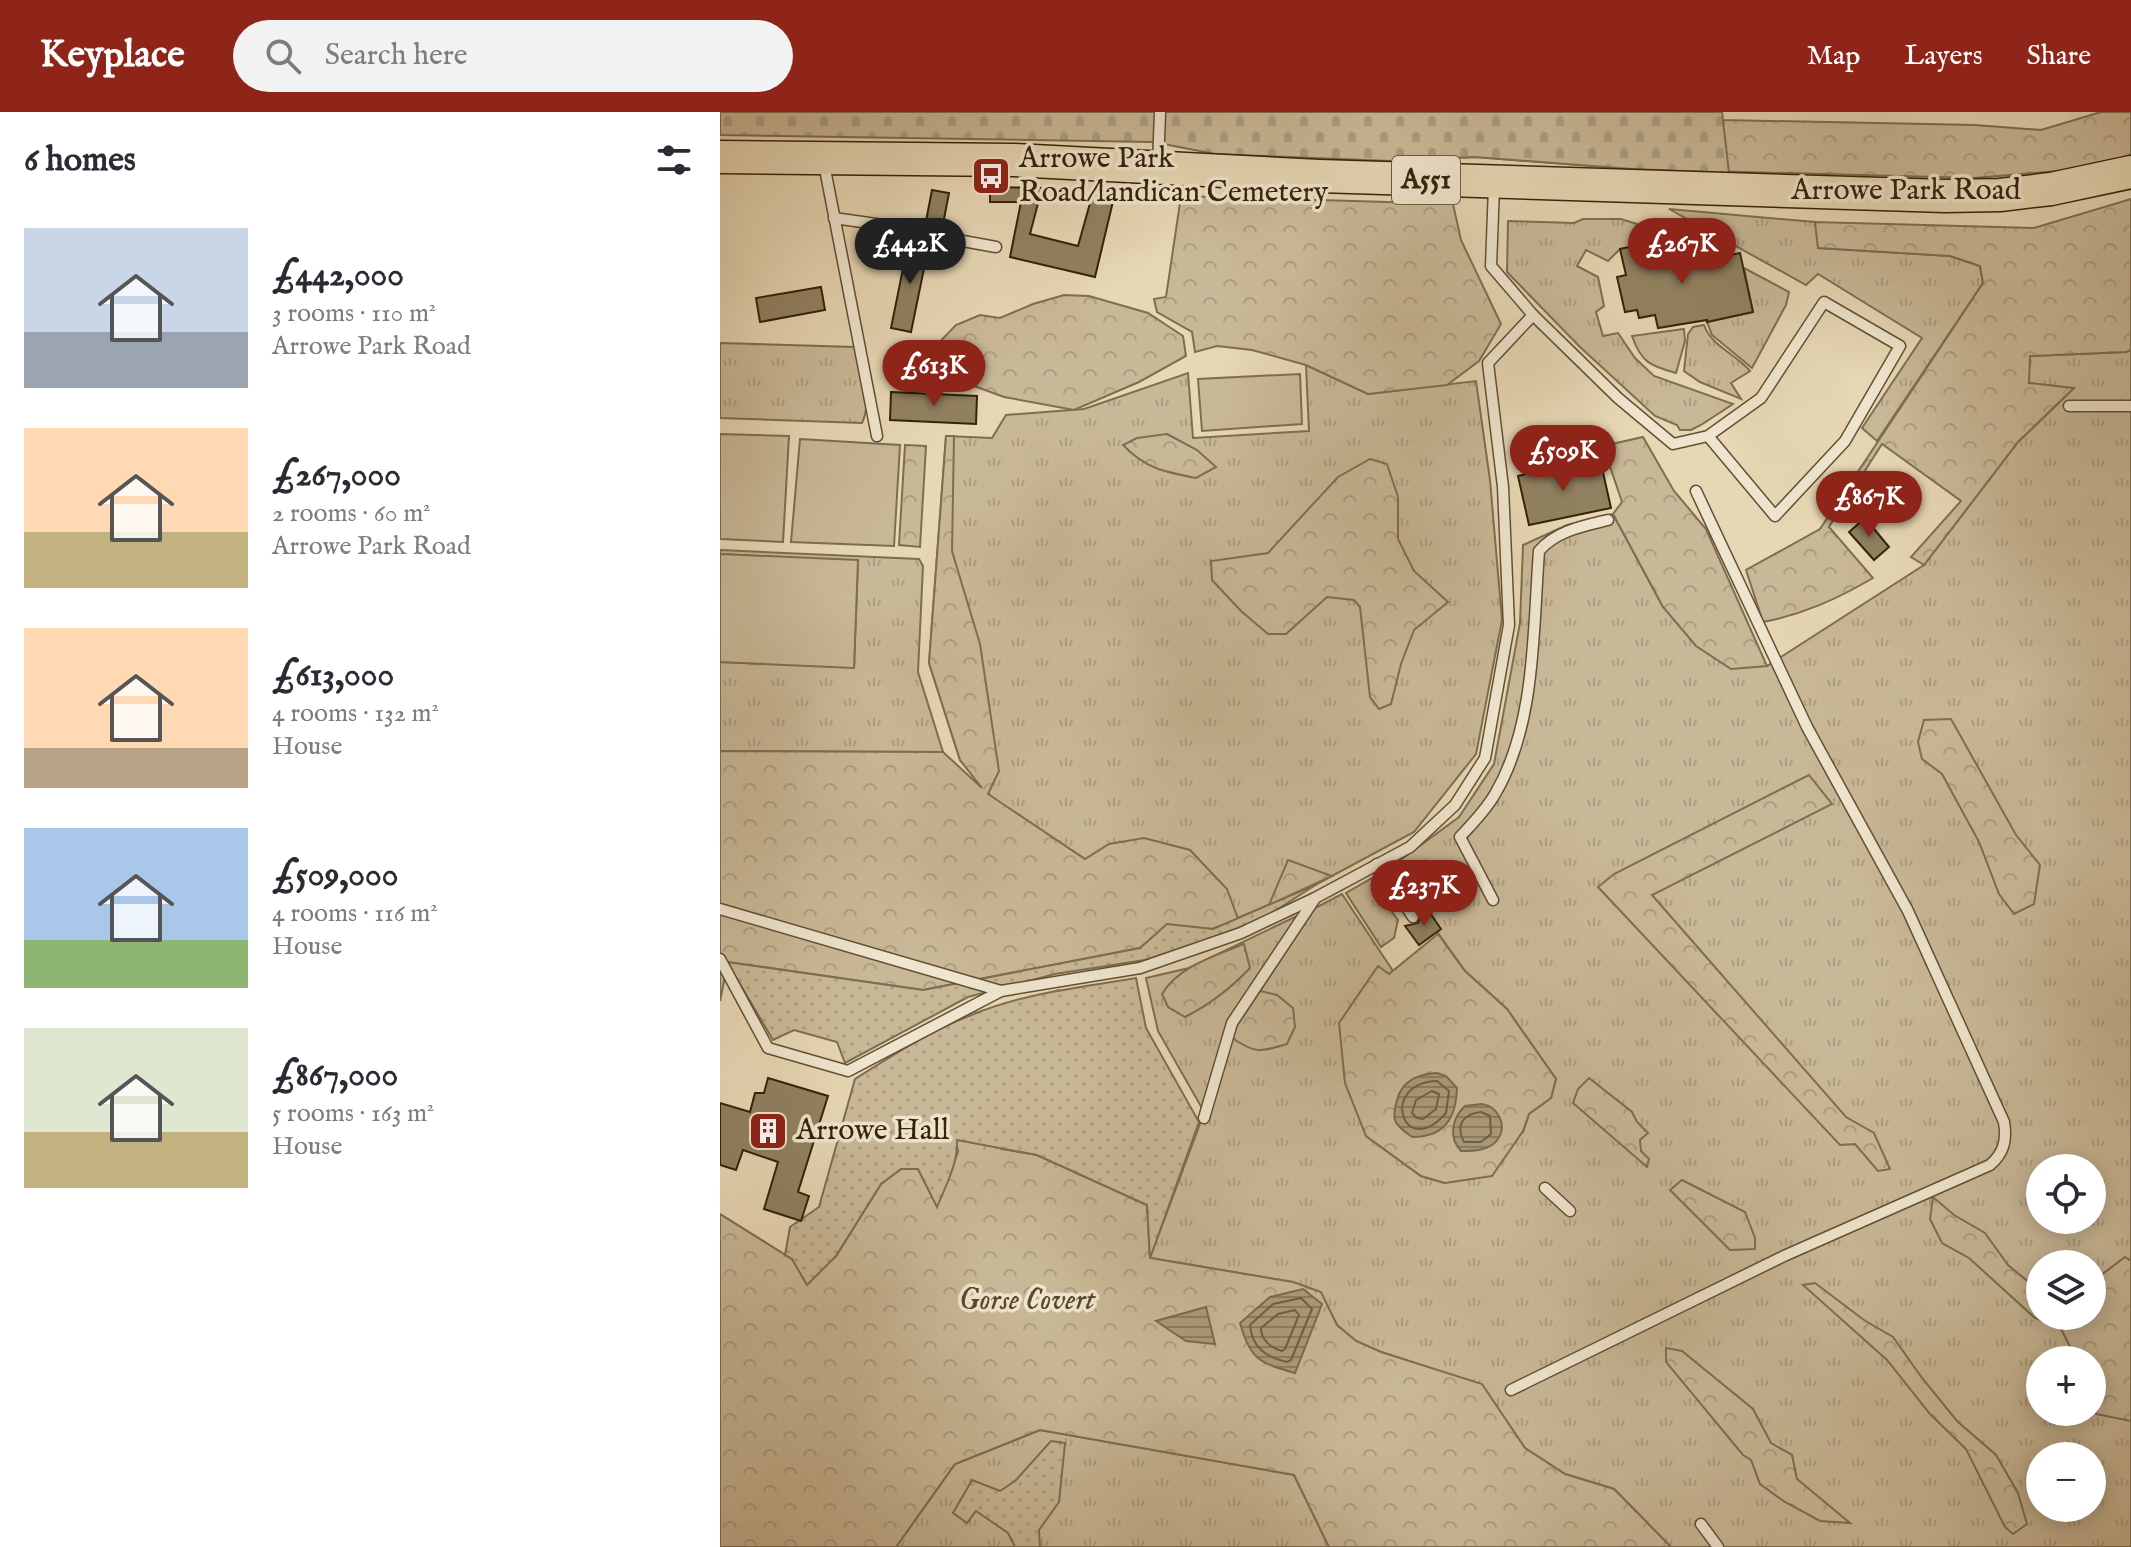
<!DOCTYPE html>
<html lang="en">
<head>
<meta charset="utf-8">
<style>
	:root { --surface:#fff; --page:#f2f2f3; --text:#2b2b33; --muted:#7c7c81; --accent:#8f2418 }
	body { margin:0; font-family:"IM FELL English",serif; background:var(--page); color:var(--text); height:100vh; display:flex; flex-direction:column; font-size:30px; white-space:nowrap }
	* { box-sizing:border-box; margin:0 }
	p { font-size:26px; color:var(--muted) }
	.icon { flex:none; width:44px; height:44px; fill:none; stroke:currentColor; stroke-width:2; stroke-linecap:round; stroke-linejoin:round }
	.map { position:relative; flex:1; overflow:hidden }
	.drawer { display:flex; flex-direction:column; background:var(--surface); width:720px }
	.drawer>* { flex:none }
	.fabs { position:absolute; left:1306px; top:1042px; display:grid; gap:16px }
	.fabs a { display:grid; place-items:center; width:80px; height:80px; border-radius:50%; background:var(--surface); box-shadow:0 4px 20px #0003; font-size:40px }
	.price { position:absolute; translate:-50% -68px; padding:0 18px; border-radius:28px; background:var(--accent); color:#fff; font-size:26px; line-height:52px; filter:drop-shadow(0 2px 4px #0008) }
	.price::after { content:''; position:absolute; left:50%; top:48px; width:24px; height:18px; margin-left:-12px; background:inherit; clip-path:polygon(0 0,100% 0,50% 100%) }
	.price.current { background:#222; color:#fff }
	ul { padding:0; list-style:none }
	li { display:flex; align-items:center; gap:24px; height:200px; padding:0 24px }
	li span { display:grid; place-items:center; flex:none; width:224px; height:160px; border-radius:0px; color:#555 }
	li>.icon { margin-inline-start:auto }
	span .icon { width:96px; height:96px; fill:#fffc; stroke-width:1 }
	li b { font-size:34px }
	h2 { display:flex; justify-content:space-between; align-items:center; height:96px; padding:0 24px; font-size:34px }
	header { display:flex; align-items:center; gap:48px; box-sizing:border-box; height:112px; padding:0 40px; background:var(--accent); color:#fff }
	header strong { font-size:38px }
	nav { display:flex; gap:44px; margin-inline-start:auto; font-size:28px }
	.search { width:560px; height:72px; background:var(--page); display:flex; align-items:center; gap:20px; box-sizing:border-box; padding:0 28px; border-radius:44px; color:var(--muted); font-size:30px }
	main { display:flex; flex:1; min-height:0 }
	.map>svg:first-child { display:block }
</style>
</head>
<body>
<header>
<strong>Keyplace</strong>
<div class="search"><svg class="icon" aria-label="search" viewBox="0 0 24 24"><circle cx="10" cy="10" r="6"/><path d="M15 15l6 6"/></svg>Search here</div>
<nav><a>Map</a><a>Layers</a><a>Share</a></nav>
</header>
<main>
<section class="drawer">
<h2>6 homes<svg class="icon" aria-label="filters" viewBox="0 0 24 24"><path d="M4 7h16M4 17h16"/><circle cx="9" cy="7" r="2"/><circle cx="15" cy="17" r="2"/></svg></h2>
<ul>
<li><span style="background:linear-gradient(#c9d6e8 65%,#9aa5b1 0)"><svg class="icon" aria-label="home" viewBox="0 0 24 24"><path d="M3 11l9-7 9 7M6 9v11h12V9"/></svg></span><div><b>£442,000</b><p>3 rooms · 110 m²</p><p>Arrowe Park Road</p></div></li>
<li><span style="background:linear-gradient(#ffd9b3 65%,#c2b280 0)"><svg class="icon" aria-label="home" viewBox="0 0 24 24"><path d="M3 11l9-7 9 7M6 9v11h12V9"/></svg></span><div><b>£267,000</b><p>2 rooms · 60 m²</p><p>Arrowe Park Road</p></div></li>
<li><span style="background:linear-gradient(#ffd9b3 75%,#b9a48a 0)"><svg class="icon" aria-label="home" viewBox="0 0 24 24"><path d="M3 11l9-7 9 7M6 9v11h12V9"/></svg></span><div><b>£613,000</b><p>4 rooms · 132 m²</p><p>House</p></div></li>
<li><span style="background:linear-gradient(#a9c7e8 70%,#8fb573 0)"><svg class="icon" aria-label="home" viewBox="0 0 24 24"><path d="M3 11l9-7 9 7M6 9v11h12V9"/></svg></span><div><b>£509,000</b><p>4 rooms · 116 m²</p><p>House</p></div></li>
<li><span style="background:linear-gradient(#dfe7d0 65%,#c2b280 0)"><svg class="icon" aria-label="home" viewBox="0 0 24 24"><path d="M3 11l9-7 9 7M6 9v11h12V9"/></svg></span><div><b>£867,000</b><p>5 rooms · 163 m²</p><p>House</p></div></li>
</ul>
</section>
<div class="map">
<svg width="1411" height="1435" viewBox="0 0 1411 1435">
	<defs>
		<pattern id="grass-tufts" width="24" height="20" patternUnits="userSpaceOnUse" patternTransform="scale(2)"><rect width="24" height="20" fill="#c9b897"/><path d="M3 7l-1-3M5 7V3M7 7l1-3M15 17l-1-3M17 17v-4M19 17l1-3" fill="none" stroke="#ad9e81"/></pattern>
		<pattern id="forest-crowns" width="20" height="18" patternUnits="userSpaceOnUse" patternTransform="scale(2)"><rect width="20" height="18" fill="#c9b897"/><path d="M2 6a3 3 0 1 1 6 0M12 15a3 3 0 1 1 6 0" fill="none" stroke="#ad9e81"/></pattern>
		<pattern id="cemetery-stones" width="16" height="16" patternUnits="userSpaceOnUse" patternTransform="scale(2)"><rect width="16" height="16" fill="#c9b897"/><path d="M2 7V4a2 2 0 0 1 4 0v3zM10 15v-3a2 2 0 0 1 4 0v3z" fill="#ad9e81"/></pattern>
		<pattern id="park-dots" width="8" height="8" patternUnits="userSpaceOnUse" patternTransform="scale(2)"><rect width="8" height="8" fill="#c9b897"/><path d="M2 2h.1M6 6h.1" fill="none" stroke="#ad9e81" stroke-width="1.8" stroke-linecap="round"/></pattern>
		<pattern id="water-rules" width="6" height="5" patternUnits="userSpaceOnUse" patternTransform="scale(2)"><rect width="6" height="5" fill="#aa9a7a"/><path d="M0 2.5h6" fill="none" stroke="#8b7d62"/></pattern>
	</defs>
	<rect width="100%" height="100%" fill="#e7d7b4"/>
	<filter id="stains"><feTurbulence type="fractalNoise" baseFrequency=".0025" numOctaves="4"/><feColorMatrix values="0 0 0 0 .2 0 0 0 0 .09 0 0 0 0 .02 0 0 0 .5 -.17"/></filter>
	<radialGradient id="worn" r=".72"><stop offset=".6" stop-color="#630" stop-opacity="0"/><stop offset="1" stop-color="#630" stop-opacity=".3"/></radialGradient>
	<g fill="url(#grass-tufts)" stroke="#7e6e50" stroke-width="2" fill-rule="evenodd">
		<path d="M949 97 1095 110 1099 136 1230 144 1260 154 1263 171 1157 329 1142 316 1202 226 1098 162 1086 173Z"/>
		<path d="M863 107H901L917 112 921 133 900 137 888 149 866 138 857 154 878 165 884 194 876 200 883 224 898 221 915 246 934 264 1013 292 981 313 971 318H960L957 313 935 304 860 235 787 160 788 109 854 111Z"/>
		<path d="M1024 156 1069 180 1066 193 1032 256 992 223 987 210 1033 200Z"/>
		<path d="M984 213C992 235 1016 242 1030 259L1011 271 1021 287 980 270 964 259 968 222 973 215Z"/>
		<path d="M964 217 965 229 956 261C930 254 921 250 912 224Z"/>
		<path d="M0 231 135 235C141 258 153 288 142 311L0 306Z"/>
		<path d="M1411 238V1435H951L894 1377 845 1362 805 1336 762 1273 661 1240 636 1229 617 1213 600 1180 573 1170 430 1146 516 915 595 796 622 782 673 859 669 862 658 855 646 1024 701 1064 724 1071 803 1020 809 1002 831 986 836 967 787 897 745 859 671 755 739 705 774 652 800 511 803 433 847 413 893 402 943 495 1047 554 1204 453 1298 330 1353 277 1308 271 1310 244 1405 240ZM1320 1056H1372V1108H1320ZM1320 1152H1372V1204H1320ZM1320 1248H1372V1300H1320ZM1320 1344H1372V1396H1320Z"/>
		<path d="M586 253 648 282 756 269 770 368 782 508 756 642 694 720 597 772 492 817 365 747 273 687 240 648 209 551 226 324 272 326 286 303 364 297 468 261 473 326 589 319Z"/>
		<path d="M0 438 199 447 203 454 198 560 223 640 0 639V550L134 555 138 449 0 442Z"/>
		<path d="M652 766 664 784 671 781 677 788 672 792V800L678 808 674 826 661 835 626 781Z"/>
		<path d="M579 803 510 910 483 998 438 919 426 866 469 856Z"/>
		<path d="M320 1318 574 1363 609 1435H176L235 1352Z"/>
	</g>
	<g fill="url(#forest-crowns)" stroke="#7e6e50" stroke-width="2">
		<path d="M836 0 1003 8 1255 13 1321 18 1381 0H1411V43L1362 57 1254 66 912 57 755 45 671 49 495 42 497 24Z"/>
		<path d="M461 84 733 92 741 128 781 212 759 249 727 273 648 282 586 253 532 238 497 234 475 240 472 220 437 200 434 187 446 185Z"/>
		<path d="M1411 87V238L1406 240 1310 244 1309 271 1354 276 1298 330 1204 453 1191 445 1241 389 1162 332 1109 415 1153 466C1117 487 1084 502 1043 510L1026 458 1100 417 1263 171 1260 154 1230 144 1098 136 1095 110 1314 116Z"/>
		<path d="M344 183 369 184 428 201 463 224 466 244 419 270 354 298 284 285 197 253 236 213 260 203 280 206 313 192Z"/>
		<path d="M447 322 477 338 496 355 476 366C445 360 426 357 403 333L417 326Z"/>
		<path d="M226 324H234L232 439 260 532 279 659 268 682 365 747 389 732 424 726 470 738 507 777 518 807 492 817 447 813 420 836 203 878 8 850 0 889V639L223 640 262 676 240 648 209 551Z"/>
		<path d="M923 325 954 379 986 417 1047 554 1011 557 976 534 943 495 893 402 902 390 883 334Z"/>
		<path d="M185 333 206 334 200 435 179 433Z"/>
		<path d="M650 347 667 352 678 385V427L694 459 728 490 694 518 681 552 671 592 659 597 650 585 640 495 634 488 607 485 566 522H548L521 499 492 468 491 449 548 441 618 365Z"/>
		<path d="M1231 607 1296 723 1320 753 1314 792 1294 802 1279 782 1259 730 1222 662 1202 647 1198 630 1204 608Z"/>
		<path d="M1089 663 1112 692 932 783 1126 1005 1154 1021 1170 1057 1158 1059 1135 1032 1120 1033 878 775 894 762Z"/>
		<path d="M568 748 612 764 549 793Z"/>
		<path d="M718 822 745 859 787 897 836 967 831 986 809 1002 803 1019 772 1064 725 1071 701 1064 646 1024 625 971 619 911 658 854 669 862Z"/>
		<path d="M524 832 530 856C510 877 491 892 465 905L448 895 442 882C459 854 495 844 524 832Z"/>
		<path d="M339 878 386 911 282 1037 317 1043 427 1093 430 1146 573 1170 601 1180 617 1213 636 1229 661 1240 762 1272 805 1336 845 1362 894 1377 951 1435H609L574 1363 320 1318 235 1352 176 1435H0V1102L72 1147 116 1144 161 1072 181 1057H198L217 1094 238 1040 236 1028 255 901Z"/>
		<path d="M540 879 557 883 573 896 575 915 567 932C540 940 536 942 512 926L516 915Z"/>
		<path d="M869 966 912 1000 917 1010 928 1021 920 1028 921 1039 929 1047 927 1055 853 991 858 977Z"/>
		<path d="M962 1068 1025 1100 1035 1126V1137L1010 1138 950 1078Z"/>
		<path d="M1213 1085 1234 1103 1265 1121 1288 1153 1317 1177H1320V1204H1372V1170L1405 1145 1411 1149V1309L1376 1302 1372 1289V1248H1357L1340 1215 1315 1206 1249 1146 1222 1131 1210 1107Z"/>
		<path d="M1095 1171 1144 1208 1173 1225 1202 1266 1237 1309 1276 1343 1298 1381 1307 1412 1293 1422 1285 1415 1246 1337 1210 1302 1167 1248 1083 1173Z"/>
		<path d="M946 1236 962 1239 1033 1297 1051 1331 1072 1343 1077 1367 1130 1411 1100 1409 1065 1390 1040 1372 1031 1348 1023 1343 946 1250Z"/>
	</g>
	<path fill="url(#cemetery-stones)" stroke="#7e6e50" stroke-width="2" d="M0 0H1002L1009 61 912 57 755 45 671 49 495 42 433 30 0 23Z"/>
	<g fill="url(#park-dots)" stroke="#7e6e50" stroke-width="2">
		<path d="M597 772 544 806 485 829 425 848 335 862 248 885 125 951 117 930 74 918 53 928 7 850 203 878 420 836 447 812 493 817Z"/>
		<path d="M416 866 426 916 479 1010 430 1146 427 1093 317 1043 237 1028C238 1052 226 1073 217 1095L198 1057H181L161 1072 116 1144 87 1173 72 1147 65 1143 70 1115 99 1095 135 967C173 943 212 918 254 902 305 881 362 875 416 866Z"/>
		<path d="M331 1329 345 1331 339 1390 319 1418 320 1435H295L288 1421 256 1399 247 1411 233 1401 252 1368 280 1379 295 1369Z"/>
	</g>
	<g fill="#c9b897" stroke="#7e6e50" stroke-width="2">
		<path d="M580 262 582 312 482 319 478 267Z"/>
		<path d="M0 322 69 324 63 430 0 427Z"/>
		<path d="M80 327 180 333 174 434 71 430Z"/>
		<path d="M0 442 138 448 134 556 0 550Z"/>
	</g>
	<g fill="url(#water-rules)" stroke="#7b6a4c" stroke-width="2">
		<path d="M717 961 726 964 737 976C736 1007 724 1025 692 1025 674 1012 671 1009 677 988 682 969 698 962 717 961Z"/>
		<path d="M762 992C777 994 788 1013 778 1027 770 1039 753 1039 741 1039 728 1025 732 1006 745 994Z"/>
		<path d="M583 1177 602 1192 575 1261C539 1251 530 1247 520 1211L550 1185Z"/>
		<path d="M486 1195 495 1232 466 1229 436 1209Z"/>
	</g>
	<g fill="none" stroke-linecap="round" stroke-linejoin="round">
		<g stroke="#6f5e41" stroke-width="2">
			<path d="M717 969 729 979 726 1001C683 1050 658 971 717 969Z"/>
			<path d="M712 979 719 982 716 997 703 1007 697 1006 692 1001 696 988Z"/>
			<path d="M761 1000 770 1004 771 1022 761 1030H744C735 1013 743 1002 761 1000Z"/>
			<path d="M581 1186 592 1197 571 1248 567 1250C546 1245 532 1236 530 1213L553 1192Z"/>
			<path d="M575 1198 579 1203 565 1237 562 1239C551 1236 541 1228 541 1216L558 1202Z"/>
		</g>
	</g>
	<g fill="#918161" stroke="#342308" stroke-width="2">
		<path d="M270 75 322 76 310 122 358 134 374 77 395 81 375 165 290 145 301 90H270Z"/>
		<path d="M212 78 229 81 223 112 206 109Z"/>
		<path d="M189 127 209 132 191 220 171 216Z"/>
		<path d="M958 131 960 142 967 140 970 152 1020 141 1033 200 987 210V208L938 216 935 203 919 206 917 198 905 200 897 165 906 163 900 137 924 132 925 138Z"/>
		<path d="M101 175 105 198 40 210 36 186Z"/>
		<path d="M171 280 257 284 256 312 170 308Z"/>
		<path d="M862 349 864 360 882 356 891 396 809 413 798 364Z"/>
		<path d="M1145 406 1169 435 1154 448 1129 420Z"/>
		<path d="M708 798 721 817 699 833 685 814 698 811 701 803Z"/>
		<path d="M48 966 108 984 78 1080 89 1084 81 1109 44 1097 58 1050 23 1038 16 1058 0 1053V991L30 1000 35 981H44Z"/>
	</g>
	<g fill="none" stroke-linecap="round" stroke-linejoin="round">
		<defs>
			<g id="service">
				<path d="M104 52 157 324"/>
				<path d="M438 53 440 0"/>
				<path d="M114 106 212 120 232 127 276 135"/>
				<path d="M813 203 898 286 953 332 988 324 1041 286 1104 190 1180 234 1125 329 1055 404 988 324"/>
				<path d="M1349 294H1411"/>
				<path d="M657 752 693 805"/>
				<path d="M773 788 740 725C752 712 766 698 775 682 816 613 813 517 819 439 836 419 863 414 888 408"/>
				<path d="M0 797 281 879"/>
				<path d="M0 847 48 936 128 959 281 879 420 856 521 821 595 786 690 735 735 693 765 646 789 513 783 375 768 251 813 203 771 154 774 75"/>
				<path d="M484 1006 512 911 594 788"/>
				<path d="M825 1076 850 1099"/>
				<path d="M791 1278 1064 1144 1270 1053C1284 1041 1287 1028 1284 1010L1188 799 1087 615 976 379"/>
				<path d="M981 1412 998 1435"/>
			</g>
			<path id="primary" d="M0 45 294 48 599 64 1225 84 1280 83 1331 77 1411 60"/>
		</defs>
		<use href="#service" stroke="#615033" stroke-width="13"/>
		<use href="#primary" stroke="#342308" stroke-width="35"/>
		<use href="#service" stroke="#efe5ce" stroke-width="10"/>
		<use href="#primary" stroke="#e7d7b4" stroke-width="32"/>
	</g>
	<defs>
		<symbol id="bus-square" viewBox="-11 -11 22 22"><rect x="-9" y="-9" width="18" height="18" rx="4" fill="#8f2418" stroke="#efe5ce"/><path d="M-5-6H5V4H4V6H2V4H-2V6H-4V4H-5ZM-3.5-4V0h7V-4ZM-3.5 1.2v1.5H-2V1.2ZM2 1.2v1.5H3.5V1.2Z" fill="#fff"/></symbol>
		<symbol id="building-square" viewBox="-11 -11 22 22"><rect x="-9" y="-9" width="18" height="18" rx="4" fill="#8f2418" stroke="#efe5ce"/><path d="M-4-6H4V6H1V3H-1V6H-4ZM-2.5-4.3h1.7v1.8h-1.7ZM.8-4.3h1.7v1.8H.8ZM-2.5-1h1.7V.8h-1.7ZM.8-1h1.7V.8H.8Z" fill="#fff"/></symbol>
	</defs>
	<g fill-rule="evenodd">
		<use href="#bus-square" x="249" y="42" width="44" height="44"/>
		<use href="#building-square" x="26" y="997" width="44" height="44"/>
	</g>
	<g text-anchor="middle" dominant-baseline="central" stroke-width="7" stroke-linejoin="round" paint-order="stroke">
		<rect fill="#efe5ce" stroke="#6c5d43" stroke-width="2" x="672" y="44" width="68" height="48" rx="6"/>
		<g font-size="28" font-weight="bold" fill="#342308">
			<text x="706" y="68">A551</text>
		</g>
		<g font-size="30" fill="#342308" stroke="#efe5ce" text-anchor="start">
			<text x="299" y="47">Arrowe Park<tspan x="299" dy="34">Road/landican Cemetery</tspan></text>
			<text x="76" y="1019">Arrowe Hall</text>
		</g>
		<g font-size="30" fill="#342308" stroke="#efe5ce">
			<text x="1186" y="79">Arrowe Park Road</text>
		</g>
		<g font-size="30" font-style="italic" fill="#59482c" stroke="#efe5ce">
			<text x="307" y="1189">Gorse Covert</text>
		</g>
	</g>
	<rect width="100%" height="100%" filter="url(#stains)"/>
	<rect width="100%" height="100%" fill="url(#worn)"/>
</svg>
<div class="fabs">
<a><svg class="icon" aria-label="locate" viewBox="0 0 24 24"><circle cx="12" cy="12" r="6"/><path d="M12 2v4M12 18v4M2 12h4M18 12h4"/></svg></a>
<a><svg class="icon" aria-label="layers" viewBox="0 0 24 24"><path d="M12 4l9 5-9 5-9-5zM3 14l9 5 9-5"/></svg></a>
<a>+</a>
<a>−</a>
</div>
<b class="price current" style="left:190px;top:174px">£442K</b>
<b class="price" style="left:962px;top:174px">£267K</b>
<b class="price" style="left:214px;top:296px">£613K</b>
<b class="price" style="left:843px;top:381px">£509K</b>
<b class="price" style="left:1149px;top:427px">£867K</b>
<b class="price" style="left:704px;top:816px">£237K</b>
</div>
</main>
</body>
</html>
